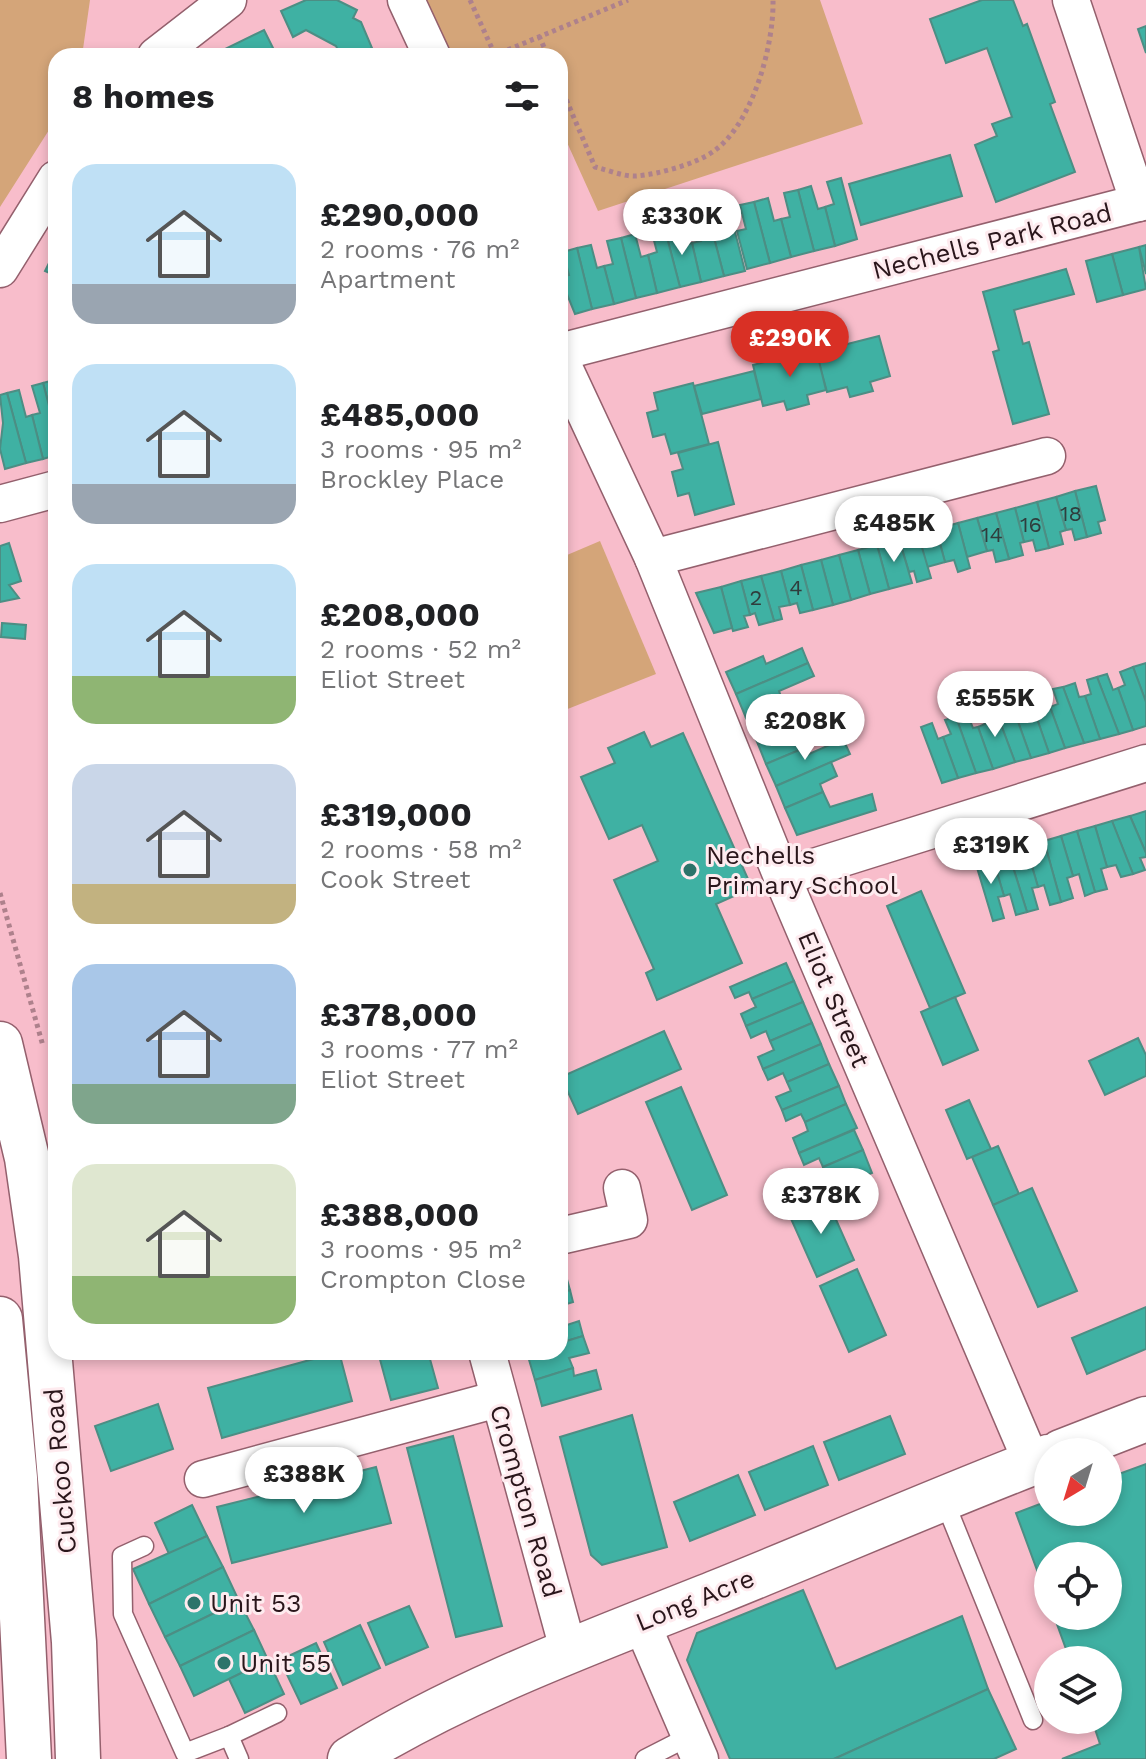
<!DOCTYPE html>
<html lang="en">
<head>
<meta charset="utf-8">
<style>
	:root { --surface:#fff; --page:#f2f2f2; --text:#202124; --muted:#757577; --accent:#d93025 }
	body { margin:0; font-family:"Work Sans",sans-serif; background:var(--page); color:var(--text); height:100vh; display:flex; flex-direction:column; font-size:30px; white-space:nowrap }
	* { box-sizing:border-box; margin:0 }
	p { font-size:26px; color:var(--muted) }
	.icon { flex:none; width:44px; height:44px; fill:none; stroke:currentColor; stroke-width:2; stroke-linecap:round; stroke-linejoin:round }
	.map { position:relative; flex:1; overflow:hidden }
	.drawer { position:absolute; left:48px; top:48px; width:520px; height:1312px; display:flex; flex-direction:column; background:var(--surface); border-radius:24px; box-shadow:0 4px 12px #0003 }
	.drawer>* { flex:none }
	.needle { width:52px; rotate:218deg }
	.tools { position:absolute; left:1034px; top:1438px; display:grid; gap:16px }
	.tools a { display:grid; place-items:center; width:88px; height:88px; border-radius:50%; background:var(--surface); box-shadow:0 4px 12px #0003; font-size:40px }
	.price { position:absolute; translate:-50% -68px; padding:0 18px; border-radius:28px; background:#fff; color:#222; font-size:26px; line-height:52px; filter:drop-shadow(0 2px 4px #0008) }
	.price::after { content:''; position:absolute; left:50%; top:48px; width:24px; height:18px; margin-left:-12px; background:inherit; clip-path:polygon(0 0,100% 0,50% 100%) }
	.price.current { background:var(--accent); color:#fff }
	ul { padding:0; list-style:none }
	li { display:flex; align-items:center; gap:24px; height:200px; padding:0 24px }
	li span { display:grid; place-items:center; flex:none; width:224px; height:160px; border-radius:24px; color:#555 }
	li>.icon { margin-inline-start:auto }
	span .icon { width:96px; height:96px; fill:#fffc; stroke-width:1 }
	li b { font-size:34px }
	h2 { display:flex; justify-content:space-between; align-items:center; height:96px; padding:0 24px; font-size:34px }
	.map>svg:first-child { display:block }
</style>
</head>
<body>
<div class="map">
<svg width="1146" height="1759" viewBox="0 0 1146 1759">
	<rect width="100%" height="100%" fill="#f8bdcb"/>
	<g fill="#d4a579">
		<path d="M0 0H90L82 56H56V119L0 207Z"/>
		<path d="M418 0H820L863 124 598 211 560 127V56H443Z"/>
		<path d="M600 541 656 674 560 712V558Z"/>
	</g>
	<g fill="#3fb1a3" stroke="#4c8e84" stroke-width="2">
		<path d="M306 0H337L357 10 353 18 361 22 372 48 355 56H341L336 46 306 30 293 37 281 11Z"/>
		<path d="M982 0H1013L1023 26 1027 24 1055 102 1050 104 1075 172 996 202 975 145 997 136 992 124 1012 117 987 48 946 63 930 19Z"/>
		<path d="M1146 26V53L1138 29Z"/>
		<path d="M264 30 277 56H225L223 50Z"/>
		<path d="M950 155 962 196 861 225 849 184Z"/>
		<path d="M841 178 857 239 835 246 825 207 834 204 827 182Z"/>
		<path d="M811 186 818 209 825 207 835 246 814 251 798 190Z"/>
		<path d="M798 190 814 251 791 257 781 219 790 217 784 193Z"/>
		<path d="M768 198 774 221 781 219 791 257 770 263 754 202Z"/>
		<path d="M754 202 770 263 747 269 737 231 746 229 740 205Z"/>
		<path d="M723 211 728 234 735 232 745 271 724 276 708 215Z"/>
		<path d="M708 215 724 276 701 282 692 243 701 241 695 218Z"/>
		<path d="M679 222 684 245 692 243 701 282 680 287 664 226Z"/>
		<path d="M664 226 680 287 657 293 648 255 657 252 651 229Z"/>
		<path d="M635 234 641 257 648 255 657 293 636 298 621 238Z"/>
		<path d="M621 238 636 298 614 304 604 266 613 264 607 241Z"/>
		<path d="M591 245 597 268 604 266 614 304 592 309 577 248Z"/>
		<path d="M1146 245V274L1139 247Z"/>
		<path d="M1139 247 1146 289 1123 295 1112 254Z"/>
		<path d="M577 248 592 309 575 314 560 277 569 275 563 252Z"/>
		<path d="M56 249V276L45 271Z"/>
		<path d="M1112 254 1123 295 1097 302 1086 261Z"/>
		<path d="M1066 269 1074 294 1014 310 1023 344 1029 342 1049 414 1013 424 993 352 999 350 983 292Z"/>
		<path d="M879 336 890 376 870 382 873 391 850 397 847 387 827 392 816 352Z"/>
		<path d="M816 349 826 390 807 395 809 404 787 410 784 401 763 406 753 365Z"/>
		<path d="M754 371 761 399 702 414 694 386Z"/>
		<path d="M54 380 56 388V432L43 383Z"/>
		<path d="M43 383 56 432V455L43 459 32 415 40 413 32 386Z"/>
		<path d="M693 383 709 444 671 454 665 434 653 437 647 413 658 410 654 393Z"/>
		<path d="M19 390 26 417 32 415 43 459 26 463 7 393Z"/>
		<path d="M7 393 26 463 5 469 0 449 3 423 0 395Z"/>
		<path d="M718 442 734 504 695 515 689 493 678 496 672 472 683 469 678 453Z"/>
		<path d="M1096 486 1105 520 1098 522 1101 533 1087 537 1075 491Z"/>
		<path d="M1075 491 1087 537 1075 540 1072 529 1066 530 1056 497Z"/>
		<path d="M1056 497 1066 530 1060 532 1063 544 1049 548 1037 502Z"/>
		<path d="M1037 502 1049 548 1036 551 1033 540 1024 542 1015 508Z"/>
		<path d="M1015 508 1024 542 1020 543 1023 555 1009 559 996 513Z"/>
		<path d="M996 513 1009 559 996 562 993 550 987 551 977 518Z"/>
		<path d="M977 518 987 551 967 557 958 523Z"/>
		<path d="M958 523 970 568 958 572 954 560 945 562 936 529Z"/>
		<path d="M936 529 945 562 927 567 918 534Z"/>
		<path d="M918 534 931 578 917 582 914 571 909 572 899 539Z"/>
		<path d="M899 539 912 583 889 589 877 545Z"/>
		<path d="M9 543 21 581 9 585 19 598 0 602V546Z"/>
		<path d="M877 545 889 589 870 594 858 550Z"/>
		<path d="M858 550 870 594 851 600 839 555Z"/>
		<path d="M839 555 851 600 833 605 821 560Z"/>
		<path d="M821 560 833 605 813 610 801 565Z"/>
		<path d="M801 565 813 610 800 613 797 603 790 605 781 571Z"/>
		<path d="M781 571 790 605 779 607 782 619 774 621 761 576Z"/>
		<path d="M761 576 774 621 759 625 755 613 750 615 741 581Z"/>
		<path d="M741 581 750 615 744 616 748 627 733 631 721 587Z"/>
		<path d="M721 587 732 628 714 633 696 593Z"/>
		<path d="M2 623 26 625 25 639 1 637Z"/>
		<path d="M802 648 808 663 736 694 726 672 763 656 766 664Z"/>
		<path d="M808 663 814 676 779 691 783 702 746 718 736 694Z"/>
		<path d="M1146 663V702L1133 667Z"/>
		<path d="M1133 667 1146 702V726L1133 730 1118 688 1125 685 1120 672Z"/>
		<path d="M1107 674 1113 690 1118 688 1133 730 1119 734 1097 677Z"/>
		<path d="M1097 677 1119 734 1100 739 1085 696 1091 694 1087 680Z"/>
		<path d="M1075 683 1079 697 1085 696 1100 739 1084 743 1063 687Z"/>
		<path d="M1063 687 1084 743 1065 748 1050 707 1058 704 1053 689Z"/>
		<path d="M1040 692 1046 708 1050 707 1065 748 1049 753 1029 696Z"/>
		<path d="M1029 696 1049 753 1031 758 1016 716 1023 714 1019 699Z"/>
		<path d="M823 698 830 713 758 744 746 718 783 702 788 713Z"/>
		<path d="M1007 702 1011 718 1016 716 1031 758 1015 762 994 706Z"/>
		<path d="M994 706 1015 762 993 769 978 727 985 724 979 710Z"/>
		<path d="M830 713 834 724 800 739 804 748 766 764 758 744Z"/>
		<path d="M967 713 973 728 978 727 993 769 976 773 956 717Z"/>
		<path d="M956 717 976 773 958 778 943 737 951 734 945 720Z"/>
		<path d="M932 723 938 739 943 737 958 778 942 783 921 727Z"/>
		<path d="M644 732 651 747 683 733 752 888 716 904 742 963 657 1000 646 973 654 969 614 880 658 861 642 825 609 839 581 777 615 763 608 748Z"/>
		<path d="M843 739 850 754 776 786 766 764 804 748 807 755Z"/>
		<path d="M831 762 837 776 820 784 823 792 785 808 776 786Z"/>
		<path d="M823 792 830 807 872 794 876 810 797 835 785 808Z"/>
		<path d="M1146 811V853L1130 816Z"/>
		<path d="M1130 816 1146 853V857L1140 858 1145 870 1133 874 1112 821Z"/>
		<path d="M1112 821 1133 874 1121 877 1116 865 1107 867 1095 826Z"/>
		<path d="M1095 826 1107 867 1101 869 1107 889 1095 892 1077 831Z"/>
		<path d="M1077 831 1095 892 1085 896 1079 874 1073 876 1061 836Z"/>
		<path d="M1061 836 1073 876 1067 878 1073 898 1061 902 1044 841Z"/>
		<path d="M1044 841 1061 902 1050 905 1044 885 1038 887 1026 846Z"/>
		<path d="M1026 846 1038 887 1032 888 1038 909 1027 912 1008 851Z"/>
		<path d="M1008 851 1027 912 1016 915 1010 894 1004 896 992 856Z"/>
		<path d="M992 856 1004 896 998 897 1004 918 993 921 975 861Z"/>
		<path d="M921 891 965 993 930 1008 887 906Z"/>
		<path d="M786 963 794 981 752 999 749 992 735 998 730 987Z"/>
		<path d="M794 981 803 1002 746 1026 741 1014 756 1007 752 999Z"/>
		<path d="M955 997 978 1050 943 1065 921 1012Z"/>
		<path d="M803 1002 812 1023 770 1041 766 1031 751 1038 746 1026Z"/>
		<path d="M812 1023 821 1044 763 1069 758 1057 774 1050 770 1041Z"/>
		<path d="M664 1031 681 1069 578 1114 561 1077Z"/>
		<path d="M1138 1038 1146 1055V1076L1105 1095 1089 1061Z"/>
		<path d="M821 1044 829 1064 787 1082 783 1073 768 1080 763 1069Z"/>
		<path d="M829 1064 839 1086 782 1110 776 1097 791 1091 787 1082Z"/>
		<path d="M839 1086 846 1104 805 1122 801 1114 786 1121 782 1110Z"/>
		<path d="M681 1087 727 1195 692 1210 646 1102Z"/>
		<path d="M969 1100 991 1149 967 1159 946 1110Z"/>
		<path d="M846 1104 857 1128 799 1153 793 1138 808 1131 805 1122Z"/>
		<path d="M854 1130 863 1150 823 1167 819 1158 804 1165 799 1153Z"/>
		<path d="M998 1146 1019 1194 993 1205 972 1157Z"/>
		<path d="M863 1150 872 1173 816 1197 810 1182 826 1175 823 1167Z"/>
		<path d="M1032 1188 1077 1291 1038 1307 993 1205Z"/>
		<path d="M825 1195 854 1260 817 1277 788 1212Z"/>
		<path d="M857 1269 886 1335 849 1352 820 1286Z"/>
		<path d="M565 1272 570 1290 560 1293V1274Z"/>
		<path d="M570 1290 573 1302 560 1306V1293Z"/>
		<path d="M1146 1307V1349L1087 1374 1072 1338Z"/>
		<path d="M579 1321 583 1336 560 1343V1323L561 1327Z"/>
		<path d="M583 1336 589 1353 569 1358 573 1368 535 1380 527 1353 560 1352V1343Z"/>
		<path d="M339 1352 352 1401 222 1438 208 1388Z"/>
		<path d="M378 1352H428L438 1388 391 1400Z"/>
		<path d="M573 1368 574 1376 596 1370 601 1389 542 1406 535 1380Z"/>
		<path d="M158 1404 173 1449 111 1471 95 1426Z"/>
		<path d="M632 1415 667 1547 602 1565 591 1555 560 1437Z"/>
		<path d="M890 1416 905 1454 839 1480 824 1442Z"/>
		<path d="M453 1436 502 1626 456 1637 407 1448Z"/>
		<path d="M813 1446 828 1485 765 1510 749 1472Z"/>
		<path d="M1146 1464V1759H1062L1100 1744 1092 1720H1108V1660H1070L1054 1616H1108V1556H1048V1600L1016 1513 1048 1501V1512H1108V1478Z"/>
		<path d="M376 1467 391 1523 232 1563 217 1507Z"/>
		<path d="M738 1475 755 1515 690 1541 674 1502Z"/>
		<path d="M192 1505 207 1536 169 1554 155 1523Z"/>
		<path d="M207 1536 223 1567 149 1604 133 1569Z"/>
		<path d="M223 1567 239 1601 165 1637 149 1604Z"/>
		<path d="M803 1590 836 1669 962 1616 988 1689 834 1759H730L687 1660 697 1633Z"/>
		<path d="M239 1601 254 1630 180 1666 165 1637Z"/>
		<path d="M409 1606 428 1647 386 1665 368 1623Z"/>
		<path d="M360 1625 380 1668 343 1685 324 1642Z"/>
		<path d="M254 1630 268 1660 194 1696 180 1666Z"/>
		<path d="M316 1643 337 1688 301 1704 280 1660Z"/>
		<path d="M268 1660 284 1694 245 1713 229 1679Z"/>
		<path d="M988 1689 1016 1749 994 1759H834Z"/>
	</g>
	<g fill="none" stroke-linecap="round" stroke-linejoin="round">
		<defs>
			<g id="service">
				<path d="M944 1500 1033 1720"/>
				<path d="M144 1546 122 1556 123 1614 185 1753 229 1736 239 1759"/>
				<path d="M229 1736 277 1713"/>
				<path d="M645 1759 690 1736"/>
			</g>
			<g id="minor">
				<path d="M406 0 432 56"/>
				<path d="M1071 0 1139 203"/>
				<path d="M156 56 228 0"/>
				<path d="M0 269 56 179"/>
				<path d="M560 352 1146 201"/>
				<path d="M560 359 653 558 782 877 1032 1463"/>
				<path d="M0 504 56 489"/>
				<path d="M653 558 1047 456"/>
				<path d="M782 877 1146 763"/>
				<path d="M560 1236 629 1220 622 1188"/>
				<path d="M487 1352 568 1649"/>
				<path d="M203 1479 498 1399"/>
				<path d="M641 1622 700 1759"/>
			</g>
			<g id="tertiary">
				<path d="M1061 1452 1146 1419"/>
				<path d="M350 1759C465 1688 590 1643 715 1593 827 1548 936 1500 1048 1457"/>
			</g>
			<g id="secondary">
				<path d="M0 1044 27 1158 41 1256 74 1642 78 1759"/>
				<path d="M0 1319 15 1478 29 1759"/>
			</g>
		</defs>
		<use href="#service" stroke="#94606d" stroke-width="21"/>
		<use href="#minor" stroke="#94606d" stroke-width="39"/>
		<use href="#tertiary" stroke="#94606d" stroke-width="47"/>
		<use href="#secondary" stroke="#94606d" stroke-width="47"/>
		<g stroke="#ae818c" stroke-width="5" stroke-dasharray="4 4" stroke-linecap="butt">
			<path d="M470 0 495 55"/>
			<path d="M539 36 548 56"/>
			<path d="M493 56 628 0"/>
			<path d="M560 85 595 167C608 170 624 177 637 176 659 174 696 164 714 151 753 123 774 45 773 0"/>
			<path d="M0 893 43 1046"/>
		</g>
		<use href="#service" stroke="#fff" stroke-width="18"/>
		<use href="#minor" stroke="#fff" stroke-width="36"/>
		<use href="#tertiary" stroke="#fff" stroke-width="44"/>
		<use href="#secondary" stroke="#fff" stroke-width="44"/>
	</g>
	<g fill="#2c736a" stroke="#feebef" stroke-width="3">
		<circle cx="690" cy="870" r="8"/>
		<circle cx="194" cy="1603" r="8"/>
		<circle cx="224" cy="1663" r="8"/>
	</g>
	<g text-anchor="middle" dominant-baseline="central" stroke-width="6" stroke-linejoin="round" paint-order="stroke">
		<g font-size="22" fill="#2f3d3d">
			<text x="1071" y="513">18</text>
			<text x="1031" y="524">16</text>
			<text x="992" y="534">14</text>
			<text x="796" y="587">4</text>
			<text x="756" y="597">2</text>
		</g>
		<g font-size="26" fill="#2a161b" stroke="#feebef">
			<text transform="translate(992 241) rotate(-14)">Nechells Park Road</text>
			<text transform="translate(834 999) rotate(67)">Eliot Street</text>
			<text transform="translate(60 1471) rotate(-95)">Cuckoo Road</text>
			<text transform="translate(526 1501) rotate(74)">Crompton Road</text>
			<text transform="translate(695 1600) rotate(-22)">Long Acre</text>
		</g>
		<g font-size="26" fill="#2a161b" stroke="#feebef" text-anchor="start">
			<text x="706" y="855">Nechells<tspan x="706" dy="30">Primary School</tspan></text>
			<text x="210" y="1603">Unit 53</text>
			<text x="240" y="1663">Unit 55</text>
		</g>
	</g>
</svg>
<div class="tools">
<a><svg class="needle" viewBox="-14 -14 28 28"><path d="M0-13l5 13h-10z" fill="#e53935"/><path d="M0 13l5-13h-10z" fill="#757577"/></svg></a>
<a><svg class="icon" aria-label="locate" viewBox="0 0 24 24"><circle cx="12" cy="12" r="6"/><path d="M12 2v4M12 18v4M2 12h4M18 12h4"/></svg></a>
<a><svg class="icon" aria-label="layers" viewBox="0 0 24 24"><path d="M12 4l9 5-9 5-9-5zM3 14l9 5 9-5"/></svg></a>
</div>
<b class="price" style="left:682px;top:257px">£330K</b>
<b class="price current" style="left:790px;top:379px">£290K</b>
<b class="price" style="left:894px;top:564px">£485K</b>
<b class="price" style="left:995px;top:739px">£555K</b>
<b class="price" style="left:805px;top:762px">£208K</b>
<b class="price" style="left:991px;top:886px">£319K</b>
<b class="price" style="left:821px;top:1236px">£378K</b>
<b class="price" style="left:304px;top:1515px">£388K</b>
<section class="drawer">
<h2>8 homes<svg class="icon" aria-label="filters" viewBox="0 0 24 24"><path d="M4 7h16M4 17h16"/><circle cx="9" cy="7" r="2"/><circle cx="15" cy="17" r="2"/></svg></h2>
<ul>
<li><span style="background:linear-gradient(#bfe0f5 75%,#9aa5b1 0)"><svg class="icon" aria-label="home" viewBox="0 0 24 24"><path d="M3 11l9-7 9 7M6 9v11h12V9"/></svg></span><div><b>£290,000</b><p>2 rooms · 76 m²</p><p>Apartment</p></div></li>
<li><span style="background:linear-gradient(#bfe0f5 75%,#9aa5b1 0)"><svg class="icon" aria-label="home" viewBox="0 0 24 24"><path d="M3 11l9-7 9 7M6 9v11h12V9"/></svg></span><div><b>£485,000</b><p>3 rooms · 95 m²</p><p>Brockley Place</p></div></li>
<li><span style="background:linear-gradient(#bfe0f5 70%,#8fb573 0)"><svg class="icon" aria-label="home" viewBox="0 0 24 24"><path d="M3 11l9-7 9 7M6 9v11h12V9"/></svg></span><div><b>£208,000</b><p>2 rooms · 52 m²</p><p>Eliot Street</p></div></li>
<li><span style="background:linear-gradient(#c9d6e8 75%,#c2b280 0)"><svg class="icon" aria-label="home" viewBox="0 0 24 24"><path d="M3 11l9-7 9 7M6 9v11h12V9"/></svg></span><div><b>£319,000</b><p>2 rooms · 58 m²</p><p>Cook Street</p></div></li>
<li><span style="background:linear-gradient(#a9c7e8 75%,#7fa58c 0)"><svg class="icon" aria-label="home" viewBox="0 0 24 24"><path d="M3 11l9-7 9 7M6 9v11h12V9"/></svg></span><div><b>£378,000</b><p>3 rooms · 77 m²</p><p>Eliot Street</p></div></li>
<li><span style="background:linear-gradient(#dfe7d0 70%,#8fb573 0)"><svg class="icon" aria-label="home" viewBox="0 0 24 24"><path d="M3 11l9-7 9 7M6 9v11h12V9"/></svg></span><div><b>£388,000</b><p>3 rooms · 95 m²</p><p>Crompton Close</p></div></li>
</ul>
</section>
</div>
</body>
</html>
